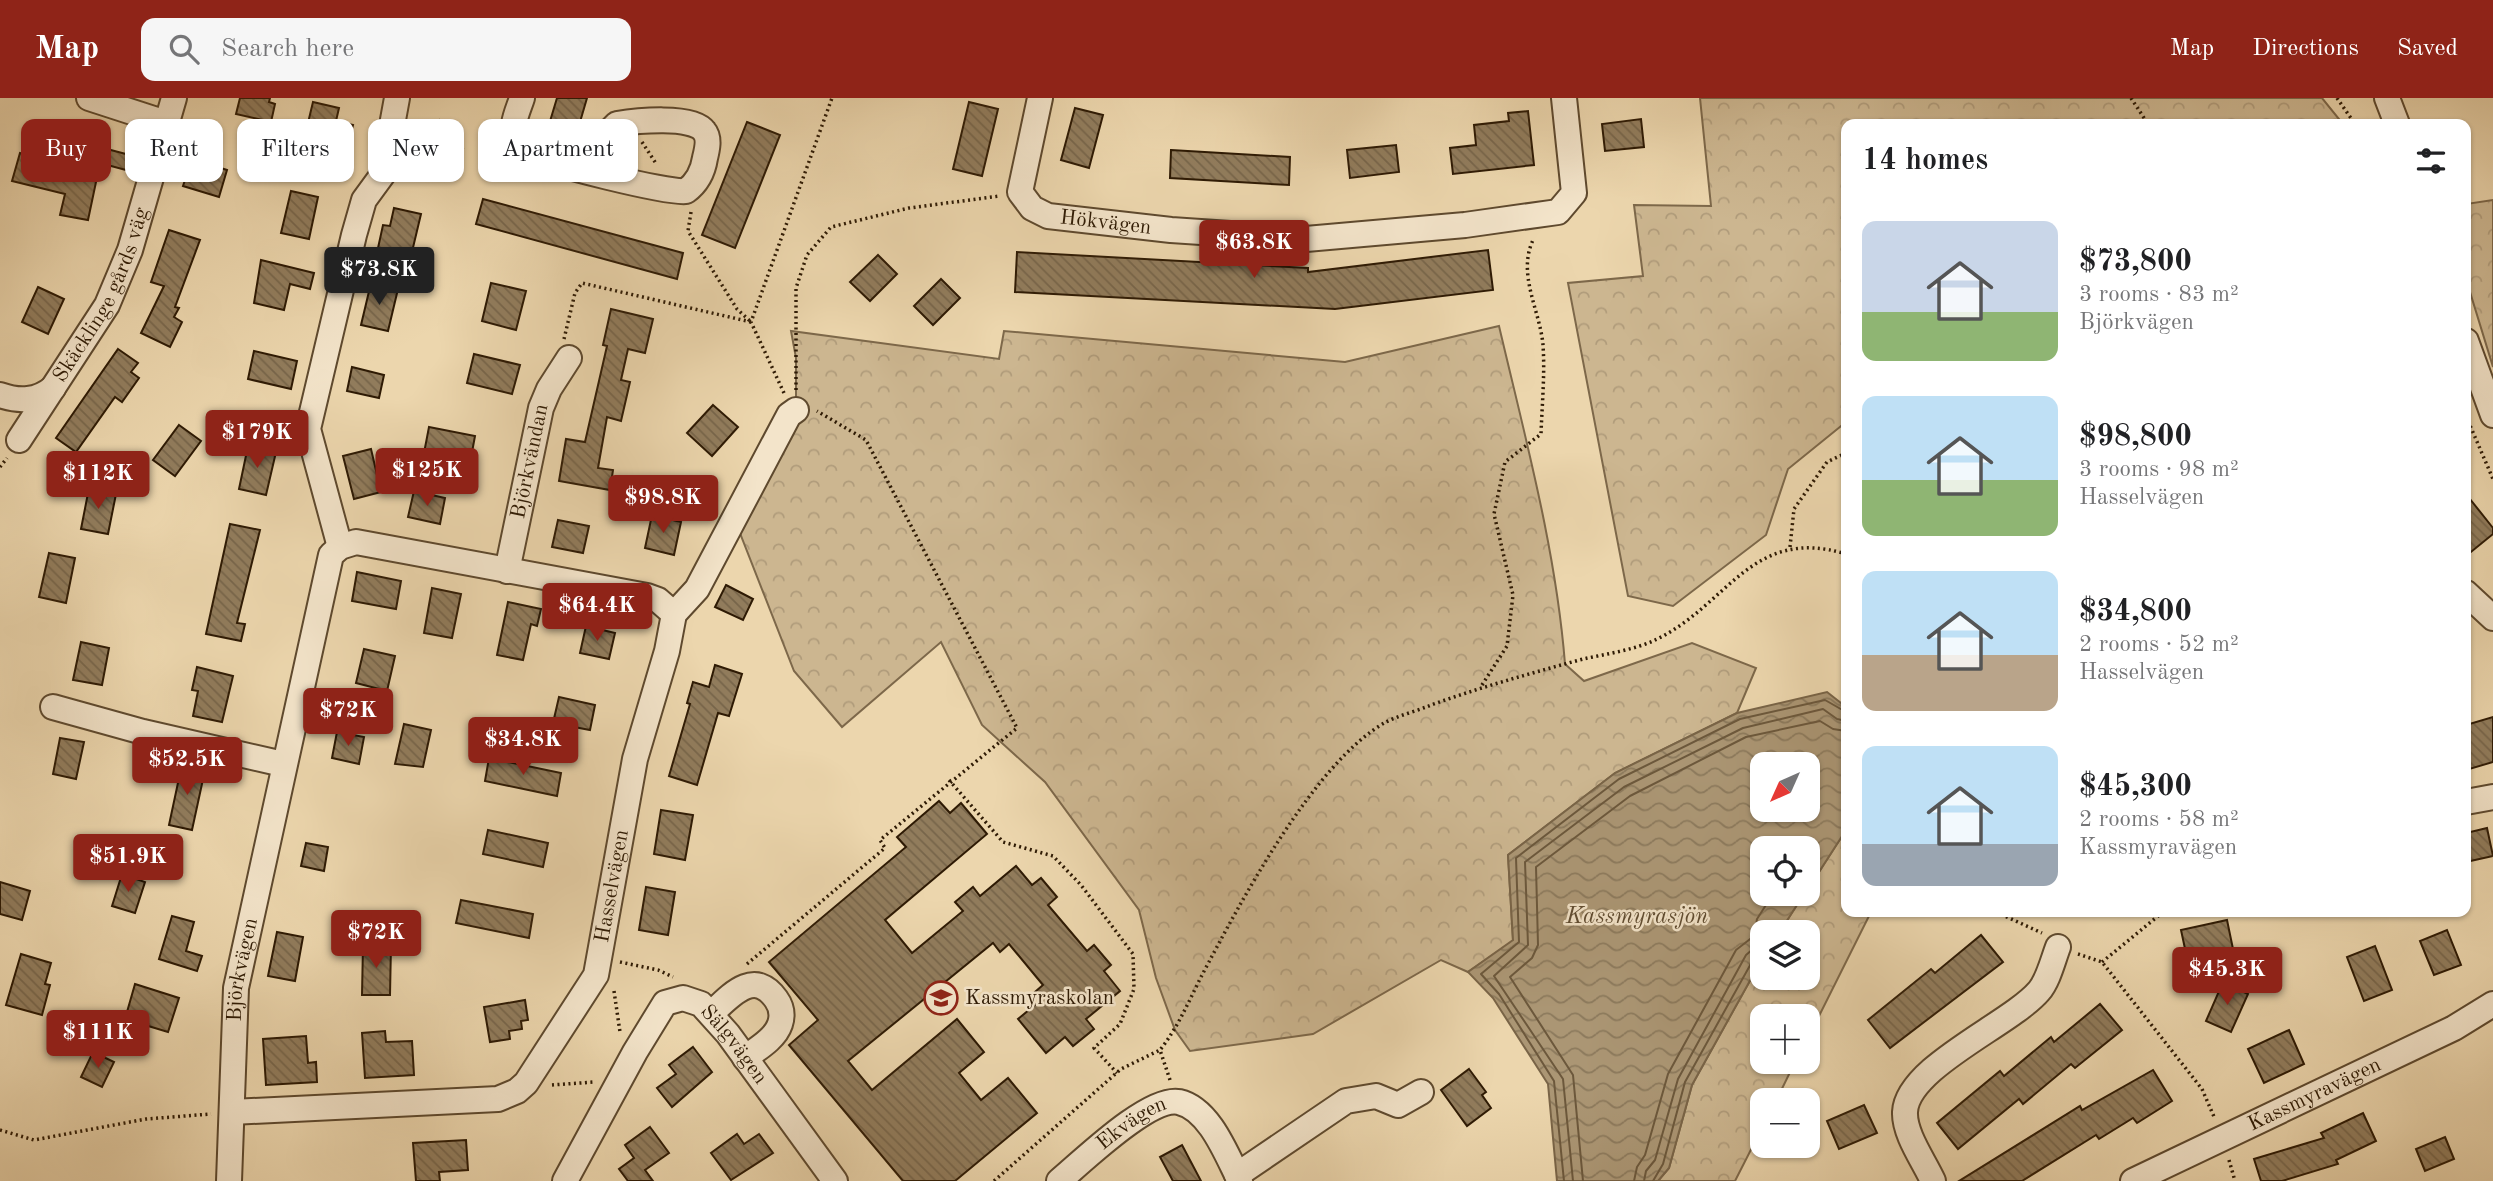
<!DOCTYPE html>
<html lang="en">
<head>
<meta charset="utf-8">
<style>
	:root { --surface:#fff; --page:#f6f6f6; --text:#202124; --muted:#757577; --accent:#8f2418 }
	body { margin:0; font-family:"Old Standard TT",serif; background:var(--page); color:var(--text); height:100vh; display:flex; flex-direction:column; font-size:26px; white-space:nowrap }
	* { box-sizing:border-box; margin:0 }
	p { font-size:23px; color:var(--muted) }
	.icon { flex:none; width:38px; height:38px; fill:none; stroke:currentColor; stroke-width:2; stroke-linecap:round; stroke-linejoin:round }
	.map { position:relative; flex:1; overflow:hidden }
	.panel { position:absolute; left:1841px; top:21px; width:630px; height:798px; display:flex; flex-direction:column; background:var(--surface); border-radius:14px; box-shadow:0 2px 5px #0004 }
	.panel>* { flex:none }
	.hud { position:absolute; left:21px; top:21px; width:665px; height:63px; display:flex; gap:14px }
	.needle { width:46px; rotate:225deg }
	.fabs { position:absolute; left:1750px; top:654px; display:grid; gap:14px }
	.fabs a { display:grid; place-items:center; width:70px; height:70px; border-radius:14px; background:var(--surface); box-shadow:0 2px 5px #0004; font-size:35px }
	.price { position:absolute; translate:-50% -60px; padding:0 16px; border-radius:7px; background:var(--accent); color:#fff; font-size:23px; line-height:46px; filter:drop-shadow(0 2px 4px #0008) }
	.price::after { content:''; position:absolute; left:50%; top:42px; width:21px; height:16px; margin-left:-10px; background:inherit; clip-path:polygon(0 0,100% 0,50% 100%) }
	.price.selected { background:#222; color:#fff }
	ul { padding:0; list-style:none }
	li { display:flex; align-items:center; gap:21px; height:175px; padding:0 21px }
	li span { display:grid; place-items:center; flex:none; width:196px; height:140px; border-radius:14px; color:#555 }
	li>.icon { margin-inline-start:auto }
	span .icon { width:84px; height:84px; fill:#fffc; stroke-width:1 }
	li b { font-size:30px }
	h2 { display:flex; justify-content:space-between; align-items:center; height:84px; padding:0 21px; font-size:30px }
	.chip { padding:0 24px; border-radius:14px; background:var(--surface); box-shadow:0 2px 5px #0004; font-size:24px; line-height:63px }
	.chip.selected { background:var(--accent); color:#fff }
	header { display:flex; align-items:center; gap:42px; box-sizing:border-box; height:98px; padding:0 35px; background:var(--accent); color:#fff }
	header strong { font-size:33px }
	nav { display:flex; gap:38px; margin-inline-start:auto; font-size:24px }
	.search { width:490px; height:63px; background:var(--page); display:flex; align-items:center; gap:18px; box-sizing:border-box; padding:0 24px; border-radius:14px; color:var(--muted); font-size:26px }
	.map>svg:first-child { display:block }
</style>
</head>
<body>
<header>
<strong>Map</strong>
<div class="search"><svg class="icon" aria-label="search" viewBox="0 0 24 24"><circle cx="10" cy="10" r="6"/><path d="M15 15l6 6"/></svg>Search here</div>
<nav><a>Map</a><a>Directions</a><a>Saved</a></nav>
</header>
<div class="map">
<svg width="2493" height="1083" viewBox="0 0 2493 1083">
	<defs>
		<pattern id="forest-crowns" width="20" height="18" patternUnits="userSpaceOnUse" patternTransform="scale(1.75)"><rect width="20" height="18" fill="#ccb690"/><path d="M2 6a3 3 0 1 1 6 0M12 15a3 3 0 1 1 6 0" fill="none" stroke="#b09c7b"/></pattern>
		<pattern id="water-waves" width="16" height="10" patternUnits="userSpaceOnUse" patternTransform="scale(1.75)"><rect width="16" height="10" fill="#ab9674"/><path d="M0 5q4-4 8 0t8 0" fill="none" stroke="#8c7a5d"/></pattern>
		<pattern id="building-back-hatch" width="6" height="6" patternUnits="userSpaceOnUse" patternTransform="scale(1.75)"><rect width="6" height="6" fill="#917c5c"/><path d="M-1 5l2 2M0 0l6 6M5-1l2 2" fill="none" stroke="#77654a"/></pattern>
	</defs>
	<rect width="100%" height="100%" fill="#ecd6ad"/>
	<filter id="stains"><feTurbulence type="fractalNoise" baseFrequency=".00286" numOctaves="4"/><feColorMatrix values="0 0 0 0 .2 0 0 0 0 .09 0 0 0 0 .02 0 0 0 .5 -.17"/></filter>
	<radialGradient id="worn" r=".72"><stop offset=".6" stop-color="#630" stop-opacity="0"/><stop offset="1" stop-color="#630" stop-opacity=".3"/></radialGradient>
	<g fill="url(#forest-crowns)" stroke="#7d684a" stroke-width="2">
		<path d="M1700 0H2322L2343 26H1846V324L1788 371 1766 437 1673 508 1628 498 1568 185 1643 178 1634 107 1711 108Z"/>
		<path d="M2493 102V269L2466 181V106Z"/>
		<path d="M1499 228C1525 339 1556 452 1565 566L1584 583 1692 545 1756 570 1737 615 1615 675 1508 757 1513 843 1468 874 1441 862 1313 936 1190 953 1175 932 1156 880 1139 812 1045 684 982 627 941 544 842 629 794 573 738 430 796 312V260L791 233 999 261 1004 233 1345 264Z"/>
		<path d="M1846 732V814H1871L1808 940V919H1762V964H1795L1776 1003H1762V1030L1735 1083H1658L1669 1070 1692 987 1762 861V880H1808V835H1779L1804 796H1808V791Z"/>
	</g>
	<path fill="url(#water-waves)" stroke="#796447" stroke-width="2" fill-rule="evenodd" d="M1827 594 1846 609V732L1808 791V751H1762V796H1804L1779 835H1762V861L1692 987 1669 1070 1658 1083H1557L1548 986 1493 900 1468 874 1513 842 1508 757 1615 675 1737 615ZM1762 667H1808V712H1762Z"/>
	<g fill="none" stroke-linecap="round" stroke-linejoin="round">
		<g stroke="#6c583c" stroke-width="2">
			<path d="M1564 1083 1554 983 1499 896 1481 876 1519 844 1516 760 1619 681 1740 621 1825 602 1846 614"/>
			<path d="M1573 1083 1563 981 1494 878 1528 847 1525 764 1624 689 1743 630 1823 611 1837 621 1846 623"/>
			<path d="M1583 1083 1573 977 1510 879 1532 860 1538 847 1536 769 1630 698 1746 639 1820 623 1833 631 1846 633"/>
			<path d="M1634 1083 1637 1069 1645 1057 1668 976 1736 852 1754 838 1757 821 1773 796"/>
			<path d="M1644 1083 1646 1073 1655 1062 1678 981 1746 857 1753 851 1762 849"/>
			<path d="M1653 1083 1663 1066 1685 984 1753 862 1762 858"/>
		</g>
	</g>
	<g fill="url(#building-back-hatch)" stroke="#2e1a04" stroke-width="2">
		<path d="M240 0H270L269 4 275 6 271 24 236 16Z"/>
		<path d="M557 0H587L573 48 545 40Z"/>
		<path d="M313 4 339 10 336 23 353 27 346 55 321 49 319 54 302 50Z"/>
		<path d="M969 4 998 11 982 78 953 71Z"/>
		<path d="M1075 10 1103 17 1089 70 1061 62Z"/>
		<path d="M1528 13 1534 67 1453 76 1450 50 1476 47 1474 27 1509 23 1508 15Z"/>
		<path d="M1641 21 1644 49 1605 53 1602 26Z"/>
		<path d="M440 22 459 26 454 49 463 51 458 76 410 66 415 40 427 42 429 31 437 33Z"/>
		<path d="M747 24 780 37 735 150 702 137Z"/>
		<path d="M94 28 107 31 105 42 109 43 107 51 141 60 137 75 100 65 88 122 60 117 65 96 12 83 20 55 42 61 40 68 45 69 44 73 80 81Z"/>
		<path d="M1396 47 1399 74 1350 80 1347 52Z"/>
		<path d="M1171 52 1290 59 1289 87 1170 80Z"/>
		<path d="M192 61 227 72 219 99 183 88Z"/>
		<path d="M291 93 318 99 309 141 281 135Z"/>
		<path d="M483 101 683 155 677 181 476 126Z"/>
		<path d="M394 110 421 116 411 158 378 150 383 127 390 128Z"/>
		<path d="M169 132 200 142 175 209 179 210 174 219 182 224 170 249 141 235 164 188 151 184Z"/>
		<path d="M1488 152 1493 192 1335 211 1015 194 1017 154 1308 170V174Z"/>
		<path d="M878 157 897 176 870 203 850 184Z"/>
		<path d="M261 162 314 175 310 191 290 186 284 212 254 205Z"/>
		<path d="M941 181 960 200 933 227 914 208Z"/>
		<path d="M371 185 398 191 388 233 361 227Z"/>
		<path d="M491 185 526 193 516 232 482 223Z"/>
		<path d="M38 189 64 201 48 236 22 224Z"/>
		<path d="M611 211 653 221 645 255 628 251 621 282 630 284 621 323 607 319 598 370 613 372 610 392 559 383 566 341 585 344 607 248 603 247Z"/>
		<path d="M118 251 138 265 131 274 139 280 122 304 115 299 76 354 56 340Z"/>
		<path d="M254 253 297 263 291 291 248 281Z"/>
		<path d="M474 256 520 267 512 296 467 285Z"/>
		<path d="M352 269 384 277 379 300 347 293Z"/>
		<path d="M713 307 738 329 712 358 687 335Z"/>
		<path d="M179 327 201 343 175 378 153 362Z"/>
		<path d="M429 329 475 338 470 365 424 355Z"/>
		<path d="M248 348 276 354 266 397 239 391Z"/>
		<path d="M371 351 381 394 354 401 343 358Z"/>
		<path d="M89 390 116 396 108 436 81 431Z"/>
		<path d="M414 393 445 400 440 426 408 419Z"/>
		<path d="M2466 396 2493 430V436L2466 458Z"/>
		<path d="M652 417 681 424 674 457 645 450Z"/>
		<path d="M558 422 589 428 583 455 552 449Z"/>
		<path d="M230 426 260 432 237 525 245 526 241 543 206 536Z"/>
		<path d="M49 455 75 460 66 505 39 499Z"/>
		<path d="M357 474 401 483 396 511 352 503Z"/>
		<path d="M726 487 753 501 743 522 715 509Z"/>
		<path d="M432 490 461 496 452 540 424 535Z"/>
		<path d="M508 504 541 511 537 528 531 526 523 562 497 557Z"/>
		<path d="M586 528 615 535 609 561 580 555Z"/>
		<path d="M81 544 109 550 102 587 73 582Z"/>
		<path d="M364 551 395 558 387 593 356 585Z"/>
		<path d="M715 567 742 576 729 618 718 615 697 687 669 678 690 606 687 605 693 584 709 589Z"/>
		<path d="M197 569 233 578 222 624 193 618 198 593 192 592Z"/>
		<path d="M559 599 595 607 590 632 553 625Z"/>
		<path d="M2493 619V664L2466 672V627Z"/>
		<path d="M404 626 431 632 423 669 395 666Z"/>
		<path d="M337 634 364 639 359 666 332 660Z"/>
		<path d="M60 640 84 644 76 681 53 676Z"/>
		<path d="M489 660 561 675 557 698 485 683Z"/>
		<path d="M182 666 205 672 192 732 169 727Z"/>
		<path d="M939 703 950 715 961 705 987 736 885 822 912 855 963 813 955 804 973 789 980 798 1016 768 1032 787 1041 780 1057 799 1048 807 1087 853 1094 847 1111 867 1104 873 1120 893 1086 921 1094 931 1073 948 1065 939 1046 955 1018 921 1041 902 1035 894 1043 887 1009 846 1000 854 993 845 848 963 872 992 957 921 984 954 959 975 981 1002 1008 980 1037 1015 955 1083H903L789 947 818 922 769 864 906 749 897 739Z"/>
		<path d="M661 712 693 717 685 762 654 756Z"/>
		<path d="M2487 730 2493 758 2466 764V735Z"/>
		<path d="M488 732 548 745 543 769 483 756Z"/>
		<path d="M306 745 328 749 324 773 301 768Z"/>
		<path d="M122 776 145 784 135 815 112 808Z"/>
		<path d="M0 784 30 793 22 822 0 816Z"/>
		<path d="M646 789 675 794 668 837 639 832Z"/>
		<path d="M461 802 533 816 529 840 456 825Z"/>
		<path d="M172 818 194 824 186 853 202 858 197 873 159 861Z"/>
		<path d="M2227 822 2233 851 2187 860 2181 832Z"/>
		<path d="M2447 832 2461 867 2434 877 2420 843Z"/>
		<path d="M277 834 303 839 295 883 268 878Z"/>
		<path d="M1981 837 2003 864 1890 950 1868 922 1931 871 1935 875Z"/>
		<path d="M363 847H391L390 897H362Z"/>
		<path d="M2375 848 2392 892 2364 903 2347 859Z"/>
		<path d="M21 856 51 865 45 886 50 887 42 917 6 907Z"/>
		<path d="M2223 884 2248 896 2231 934 2206 923Z"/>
		<path d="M135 886 179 900 168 934 125 921Z"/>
		<path d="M525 902 528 922 521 923 522 931 509 933 510 941 490 944 484 909Z"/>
		<path d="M2100 906 2122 932 2075 970 2071 966 2023 1006 2019 1001 1958 1051 1937 1025 2000 973 2004 978 2051 939 2054 944Z"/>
		<path d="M2289 932 2304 966 2264 985 2248 951Z"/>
		<path d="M385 933 386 944 412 943 414 977 365 980 362 935Z"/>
		<path d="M306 938 308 965 316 964 317 984 266 987 263 941Z"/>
		<path d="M693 949 712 974 672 1009 657 990 676 976 669 967Z"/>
		<path d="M93 954 114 964 102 989 81 979Z"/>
		<path d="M1469 971 1486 994 1482 997 1491 1010 1467 1028 1441 992Z"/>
		<path d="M2153 972 2172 1003 2137 1025 2133 1020 2099 1041 2096 1037 2022 1083H1959L2080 1008 2082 1012Z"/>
		<path d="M1864 1007 1877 1035 1839 1051 1827 1023Z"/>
		<path d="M2363 1015 2376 1043 2336 1062 2338 1066 2282 1083H2261L2254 1061 2324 1040 2321 1035Z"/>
		<path d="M650 1029 669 1055 645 1072 653 1083H628L619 1071 634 1060 625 1047Z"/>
		<path d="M737 1036 744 1046 759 1036 773 1055 731 1082 711 1055Z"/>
		<path d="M2445 1039 2454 1061 2425 1073 2416 1051Z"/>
		<path d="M466 1042 468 1072 439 1074 440 1083H416L413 1045Z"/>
		<path d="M1182 1047 1201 1083H1173L1160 1059Z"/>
	</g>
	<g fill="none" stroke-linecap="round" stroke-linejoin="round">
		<defs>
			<g id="minor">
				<path d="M89 0 166 25"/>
				<path d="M522 0C518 13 509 29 517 42 519 45 524 53 527 55 542 64 670 96 686 93 697 85 703 73 705 60 707 52 710 40 704 33 693 17 635 23 617 26L608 35 594 74"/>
				<path id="s1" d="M1040 0 1020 94 1032 110 1048 118 1171 132 1306 141 1465 127 1558 114 1574 95 1564 0"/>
				<path d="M2387 0 2397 26"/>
				<path d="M2466 243 2493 317"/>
				<path d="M0 297C20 304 37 303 53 290"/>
				<path id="s2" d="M19 342 107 207 130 152 174 0"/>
				<path d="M340 449 308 331 354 137 364 102 383 76 397 0"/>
				<path id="s3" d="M507 473 541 310 549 291 569 260"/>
				<path d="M2466 495 2493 520"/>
				<path d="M53 609 143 634 283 666"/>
				<path d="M2466 704 2493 699"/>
				<path d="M711 916C730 898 754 870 776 901 781 908 783 917 780 926 775 941 757 951 745 960"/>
				<path id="s4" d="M232 1014 498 1001 517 993 526 985 596 877 635 661 667 553 674 516 697 491 789 317 796 312"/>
				<path d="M1237 1077 1346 1003 1376 998 1398 1007 1421 994"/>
				<path id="s5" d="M229 1083 236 890 331 457 340 449 356 444 647 498 658 502 674 516"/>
				<path id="s6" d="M565 1083 635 954 665 905 683 900 701 906 728 936 835 1083"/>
				<path id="s7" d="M1059 1083C1082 1064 1149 998 1179 1004 1210 1011 1227 1058 1240 1083"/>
				<path d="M1933 1083C1924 1063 1904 1036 1905 1014 1907 969 2011 926 2039 893 2048 883 2053 862 2058 849"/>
				<path id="s8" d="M2133 1083 2454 930 2493 906"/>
			</g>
		</defs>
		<use href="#minor" stroke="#5e492e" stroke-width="28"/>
		<g stroke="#2e1a04" stroke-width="3.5" stroke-dasharray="2 3.5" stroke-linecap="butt">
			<path d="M2131 0 2148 26"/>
			<path d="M2337 0 2355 26"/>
			<path d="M642 44 657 67"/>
			<path d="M691 114 688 133 737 211 750 223"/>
			<path d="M564 241 575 195 582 185 751 224"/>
			<path d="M796 292V190L807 157 831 129 909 110 1000 98"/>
			<path d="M784 295 751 224 832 0"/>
			<path d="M2466 318 2493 381"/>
			<path d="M0 369 7 360"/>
			<path d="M1790 449 1794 411 1827 364 1846 355"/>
			<path d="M1482 587 1507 548 1513 497 1494 416 1505 364 1541 336C1542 307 1545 276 1543 247 1540 212 1516 175 1534 140"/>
			<path d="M949 682 1003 744 1053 758 1081 787 1133 856 1134 891 1120 926 1094 950 1117 975"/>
			<path d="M1996 814 2042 835"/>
			<path d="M2078 856 2102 864 2202 991 2215 1021"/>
			<path d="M620 864 658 872 673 879"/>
			<path d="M2102 864 2163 814"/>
			<path d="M747 866 885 750 880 742 1017 630 866 342 817 313"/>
			<path d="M614 893 620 934"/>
			<path d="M1170 982 1160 952C1178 929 1188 905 1201 879 1240 805 1314 664 1386 624 1400 617 1417 613 1431 607 1481 589 1532 575 1583 561 1606 556 1634 552 1655 542 1728 508 1751 427 1846 456"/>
			<path d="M552 987 594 984"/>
			<path d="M0 1032 34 1042 146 1021 211 1016"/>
			<path d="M2229 1062 2235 1083"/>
			<path d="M994 1083 1121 971 1160 952"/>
		</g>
		<use href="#minor" stroke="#f3e4ca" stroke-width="24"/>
	</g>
	<defs>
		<symbol id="school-ring" viewBox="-11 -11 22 22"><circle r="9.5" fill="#f3e4ca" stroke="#8f2418" stroke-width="1.5"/><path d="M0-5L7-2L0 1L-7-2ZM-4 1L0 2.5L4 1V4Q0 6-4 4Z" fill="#8f2418"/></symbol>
	</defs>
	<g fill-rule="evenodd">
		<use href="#school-ring" x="922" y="881" width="38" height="38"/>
	</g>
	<g text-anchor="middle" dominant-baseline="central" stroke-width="5" stroke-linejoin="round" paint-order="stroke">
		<g font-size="21" fill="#2e1a04" stroke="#f3e4ca">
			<text stroke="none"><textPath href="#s1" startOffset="192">Hökvägen</textPath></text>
			<text stroke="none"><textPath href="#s2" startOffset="168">Skäcklinge gårds väg</textPath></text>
			<text stroke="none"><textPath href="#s3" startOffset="112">Björkvändan</textPath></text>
			<text stroke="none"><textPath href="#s4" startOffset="518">Hasselvägen</textPath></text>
			<text stroke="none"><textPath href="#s5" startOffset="212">Björkvägen</textPath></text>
			<text stroke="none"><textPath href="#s6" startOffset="294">Sälgvägen</textPath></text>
			<text stroke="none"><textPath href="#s8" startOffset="201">Kassmyravägen</textPath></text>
			<text stroke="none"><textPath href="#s7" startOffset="93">Ekvägen</textPath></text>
		</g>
		<g font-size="21" fill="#2e1a04" stroke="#f3e4ca" text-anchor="start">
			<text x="965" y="900">Kassmyraskolan</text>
		</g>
		<g font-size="23" font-style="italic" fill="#604c31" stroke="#f3e4ca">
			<text x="1637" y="818">Kassmyrasjön</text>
		</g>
	</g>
	<rect width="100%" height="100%" filter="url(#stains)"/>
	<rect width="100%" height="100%" fill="url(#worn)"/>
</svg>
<div class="fabs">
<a><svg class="needle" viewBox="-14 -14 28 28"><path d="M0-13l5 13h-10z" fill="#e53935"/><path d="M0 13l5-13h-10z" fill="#757577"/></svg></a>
<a><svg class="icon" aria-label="locate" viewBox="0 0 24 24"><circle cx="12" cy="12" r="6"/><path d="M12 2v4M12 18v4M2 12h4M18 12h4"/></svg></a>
<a><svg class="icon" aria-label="layers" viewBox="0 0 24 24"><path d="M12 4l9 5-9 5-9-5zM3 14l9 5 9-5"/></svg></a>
<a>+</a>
<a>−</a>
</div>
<b class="price" style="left:1254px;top:182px">$63.8K</b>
<b class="price selected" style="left:379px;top:209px">$73.8K</b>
<b class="price" style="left:257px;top:372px">$179K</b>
<b class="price" style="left:427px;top:410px">$125K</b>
<b class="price" style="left:98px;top:413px">$112K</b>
<b class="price" style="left:663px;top:437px">$98.8K</b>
<b class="price" style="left:597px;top:545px">$64.4K</b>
<b class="price" style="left:348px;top:650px">$72K</b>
<b class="price" style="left:523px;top:679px">$34.8K</b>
<b class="price" style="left:187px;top:699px">$52.5K</b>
<b class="price" style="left:128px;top:796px">$51.9K</b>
<b class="price" style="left:376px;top:872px">$72K</b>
<b class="price" style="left:2227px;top:909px">$45.3K</b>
<b class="price" style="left:98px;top:972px">$111K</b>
<div class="hud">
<a class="chip selected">Buy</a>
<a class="chip">Rent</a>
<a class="chip">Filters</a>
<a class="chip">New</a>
<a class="chip">Apartment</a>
</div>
<section class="panel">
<h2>14 homes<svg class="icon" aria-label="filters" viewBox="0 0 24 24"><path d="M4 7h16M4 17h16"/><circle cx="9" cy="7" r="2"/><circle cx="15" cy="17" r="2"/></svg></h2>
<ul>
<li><span style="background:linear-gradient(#c9d6e8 65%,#8fb573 0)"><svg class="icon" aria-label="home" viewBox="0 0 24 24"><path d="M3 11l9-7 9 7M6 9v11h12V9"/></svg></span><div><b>$73,800</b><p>3 rooms · 83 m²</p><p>Björkvägen</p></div></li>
<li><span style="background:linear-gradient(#bfe0f5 60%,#8fb573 0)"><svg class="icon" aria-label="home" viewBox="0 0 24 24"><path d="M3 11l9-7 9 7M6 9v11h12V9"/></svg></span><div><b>$98,800</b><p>3 rooms · 98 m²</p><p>Hasselvägen</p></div></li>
<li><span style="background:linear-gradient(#bfe0f5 60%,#b9a48a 0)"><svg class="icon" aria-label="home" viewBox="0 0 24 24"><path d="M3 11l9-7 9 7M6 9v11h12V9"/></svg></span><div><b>$34,800</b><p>2 rooms · 52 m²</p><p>Hasselvägen</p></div></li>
<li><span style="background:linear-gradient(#bfe0f5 70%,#9aa5b1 0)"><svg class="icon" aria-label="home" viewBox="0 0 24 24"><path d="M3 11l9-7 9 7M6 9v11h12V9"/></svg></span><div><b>$45,300</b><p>2 rooms · 58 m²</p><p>Kassmyravägen</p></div></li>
</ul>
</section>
</div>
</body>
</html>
